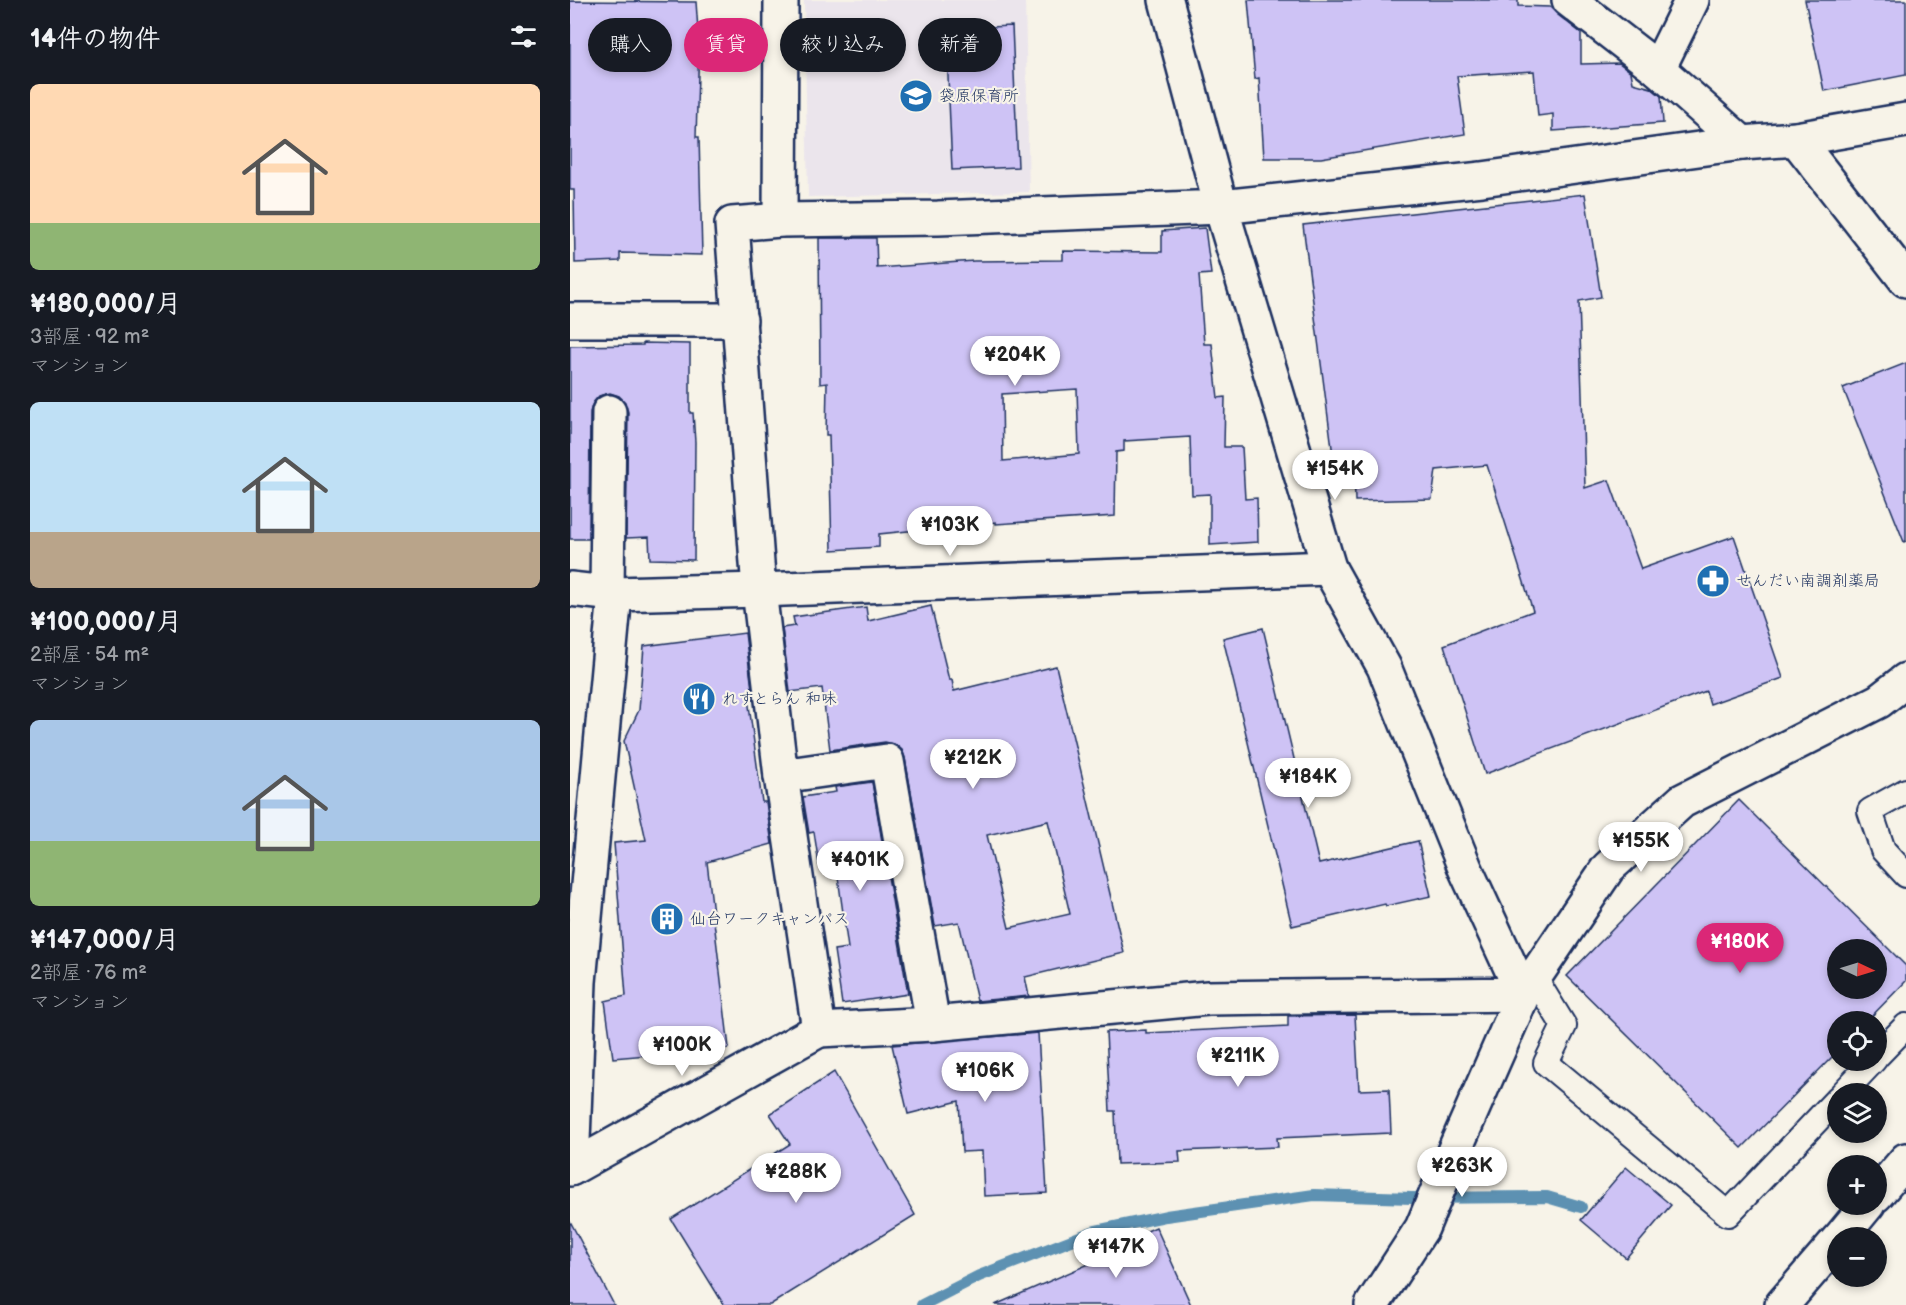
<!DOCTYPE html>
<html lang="ja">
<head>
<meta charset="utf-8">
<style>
	:root { --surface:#171b24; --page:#242831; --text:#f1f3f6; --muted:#9ea1a6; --accent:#db2777 }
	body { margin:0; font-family:"Balsamiq Sans","Klee One",sans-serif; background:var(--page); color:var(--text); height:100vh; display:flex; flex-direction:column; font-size:22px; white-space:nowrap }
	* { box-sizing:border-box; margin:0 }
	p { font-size:20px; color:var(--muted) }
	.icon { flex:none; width:33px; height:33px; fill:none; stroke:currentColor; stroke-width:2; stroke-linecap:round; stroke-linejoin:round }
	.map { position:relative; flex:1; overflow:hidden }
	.details { display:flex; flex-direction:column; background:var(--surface); width:570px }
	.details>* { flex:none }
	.hud { position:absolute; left:18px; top:18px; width:570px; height:54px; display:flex; gap:12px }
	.needle { width:39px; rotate:94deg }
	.fabs { position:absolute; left:1257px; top:939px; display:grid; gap:12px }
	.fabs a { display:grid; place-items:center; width:60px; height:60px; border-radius:50%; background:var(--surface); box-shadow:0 3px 9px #0003; font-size:30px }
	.price { position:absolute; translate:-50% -51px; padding:0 14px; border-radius:21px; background:#fff; color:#222; font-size:20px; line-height:39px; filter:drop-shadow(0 2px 3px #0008) }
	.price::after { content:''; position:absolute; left:50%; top:36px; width:18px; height:14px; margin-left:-9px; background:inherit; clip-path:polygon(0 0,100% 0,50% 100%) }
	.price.on { background:var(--accent); color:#fff }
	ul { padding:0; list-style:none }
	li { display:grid; align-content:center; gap:12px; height:318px; padding:0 30px }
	li span { display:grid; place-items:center; height:186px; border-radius:9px; color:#555 }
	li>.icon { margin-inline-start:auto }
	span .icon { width:108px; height:108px; fill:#fffc; stroke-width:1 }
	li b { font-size:26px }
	h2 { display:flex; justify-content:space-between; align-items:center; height:72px; padding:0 30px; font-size:26px }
	.tag { padding:0 21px; border-radius:27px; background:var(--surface); box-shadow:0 3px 9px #0003; font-size:21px; line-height:54px }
	.tag.on { background:var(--accent); color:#fff }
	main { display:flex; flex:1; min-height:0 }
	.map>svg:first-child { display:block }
</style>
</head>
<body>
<main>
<section class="details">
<h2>14件の物件<svg class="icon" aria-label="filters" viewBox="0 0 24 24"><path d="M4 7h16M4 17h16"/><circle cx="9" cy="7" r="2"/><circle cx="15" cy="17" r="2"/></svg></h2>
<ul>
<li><span style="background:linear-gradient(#ffd9b3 75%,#8fb573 0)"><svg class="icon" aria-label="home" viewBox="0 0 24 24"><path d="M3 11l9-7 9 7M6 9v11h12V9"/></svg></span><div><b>¥180,000/月</b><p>3部屋 · 92 m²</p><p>マンション</p></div></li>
<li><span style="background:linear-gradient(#bfe0f5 70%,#b9a48a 0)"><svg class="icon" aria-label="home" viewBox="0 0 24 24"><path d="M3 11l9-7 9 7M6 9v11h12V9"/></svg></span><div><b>¥100,000/月</b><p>2部屋 · 54 m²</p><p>マンション</p></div></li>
<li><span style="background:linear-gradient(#a9c7e8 65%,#8fb573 0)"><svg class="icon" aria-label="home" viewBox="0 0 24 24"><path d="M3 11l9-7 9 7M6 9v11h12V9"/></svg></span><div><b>¥147,000/月</b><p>2部屋 · 76 m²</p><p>マンション</p></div></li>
</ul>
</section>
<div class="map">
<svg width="1336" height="1305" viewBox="0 0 1336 1305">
	<rect width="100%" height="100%" fill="#f7f3e8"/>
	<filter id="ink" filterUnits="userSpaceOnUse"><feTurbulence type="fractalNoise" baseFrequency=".0167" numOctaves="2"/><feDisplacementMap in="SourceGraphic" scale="12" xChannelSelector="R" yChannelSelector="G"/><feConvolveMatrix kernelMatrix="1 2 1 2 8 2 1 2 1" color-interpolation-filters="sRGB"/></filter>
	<g filter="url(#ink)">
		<path fill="#ebe5ec" d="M234 0H455L459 192 238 197Z"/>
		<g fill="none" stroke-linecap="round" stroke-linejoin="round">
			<path stroke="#5d91b2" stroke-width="12" d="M352 1305 409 1276 525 1231 596 1216 744 1195 842 1198 977 1197 1011 1207"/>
		</g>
		<g fill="#cec3f5" stroke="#1b2f5e" stroke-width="1.5" fill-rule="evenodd">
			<path d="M678 0H948V6L980 7 988 15 1011 33V64L1049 63 1061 72 1063 83 1081 88 1091 96 1093 123 983 131V114L968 116 964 71 887 76 895 134 751 158H694L689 78 685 79Z"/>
			<path d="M1235 0H1336V75L1254 91Z"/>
			<path d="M0 1 126 2 129 44 126 137H129L132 255 50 253V261L5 263 4 190H0Z"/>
			<path d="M442 26 448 167 382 170 376 29Z"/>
			<path d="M1015 194 1031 297 1009 301 1015 488 1039 480 1071 569 1164 536 1213 678 1140 704 1136 691 915 774 874 645 963 611 917 465 866 470 862 499 785 501 784 463H764L733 225Z"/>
			<path d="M635 228 641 274 629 275 634 344H642L648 398 655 397 654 447H672L675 499 687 498 688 542 640 545V494L622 495 620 437 554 441V451L546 452 545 516 426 524V522L309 534V547L262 550 259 435H256L257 383 250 384 249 238H306L307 268 404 261 493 260V251L592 252V231ZM507 389 509 454 433 461 432 394Z"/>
			<path d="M73 343 120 344V413H123L125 442 124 560 80 559 79 537 56 538 58 412 55 402 49 396 40 393 29 396 23 403 20 412 19 539H0V346L73 345Z"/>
			<path d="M1336 363V541L1334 542 1273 388Z"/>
			<path d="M361 606 379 680H382L384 691 486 666 554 953 455 977 459 996 407 1001 389 922 365 926 335 758 332 750 324 744 315 742 260 750 252 688 220 692 212 628 225 626 223 617 296 607 298 621ZM478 821 500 914 439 928 417 835Z"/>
			<path d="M693 628 749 864 848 841 861 896 816 906 815 904 722 926 653 638Z"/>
			<path d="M175 633 183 697 178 698 192 802H196L202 844 137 862 159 1048 43 1058 35 1001 56 996 44 843 76 840 54 741 69 710 74 646Z"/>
			<path d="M302 782 338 994 272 1004 264 950 278 948 266 863 249 865 244 832 239 833 233 797 266 792 265 787Z"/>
			<path d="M1169 800 1336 966V981L1296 1022H1268V1051L1172 1148 997 976ZM1268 950H1306V988H1268Z"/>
			<path d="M785 1015 789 1090 819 1089 821 1133 707 1138 708 1147 609 1151 610 1162 547 1164 545 1111H540L536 1032 576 1030V1033L718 1026V1016Z"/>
			<path d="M468 1033 477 1193 414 1196 412 1151 392 1152 389 1101 338 1114 322 1045Z"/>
			<path d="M264 1072 345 1215 200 1305H154L101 1219 220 1144 200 1114Z"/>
			<path d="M1056 1167 1101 1205 1056 1258 1011 1220Z"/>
			<path d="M0 1221 44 1305H0Z"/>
			<path d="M586 1227 621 1305H425L519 1264 516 1258Z"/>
		</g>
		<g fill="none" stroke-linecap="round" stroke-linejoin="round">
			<defs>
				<g id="service">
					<path d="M1336 791 1300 811 1313 850 1336 875"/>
					<path d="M964 977 994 1026 976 1063 1158 1214 1268 1098"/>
					<path d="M1306 1057 1336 1026"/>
					<path d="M1272 1094 1304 1060"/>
				</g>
				<g id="minor">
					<path d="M596 0 651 207 759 568 814 667 895 868 953 994 638 998 363 1024 249 1030 211 776 189 590 162 224 210 220 368 218 651 207 912 179 1172 143 1226 139 1336 120"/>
					<path d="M999 0 1088 69 1172 143"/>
					<path d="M1088 69 1122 0"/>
					<path d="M1226 139 1336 280"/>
					<path d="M210 220 211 0"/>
					<path d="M0 320H170"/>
					<path d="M0 589 45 594 189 590 759 568"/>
					<path d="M37 593 39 412"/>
					<path d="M211 776 317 761 363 1024"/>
					<path d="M2 1168 9 982 45 594"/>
					<path d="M0 1169 249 1030"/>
					<path d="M1306 1195 1336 1160"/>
					<path d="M1270 1238 1298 1204"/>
					<path d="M1212 1305 1268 1240"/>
				</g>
				<path id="tertiary" d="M802 1305 852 1228 885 1149 953 994 1038 868 1112 801 1309 701 1336 680"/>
			</defs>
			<use href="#service" stroke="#1b2f5e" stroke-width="28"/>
			<use href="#minor" stroke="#1b2f5e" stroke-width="38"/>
			<use href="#tertiary" stroke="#1b2f5e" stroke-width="38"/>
			<use href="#service" stroke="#f7f3e8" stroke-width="24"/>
			<use href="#minor" stroke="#f7f3e8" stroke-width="33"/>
			<use href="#tertiary" stroke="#f7f3e8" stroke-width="33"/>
		</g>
	</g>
	<defs>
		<symbol id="school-disc" viewBox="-11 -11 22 22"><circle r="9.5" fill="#1f6fb2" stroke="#f7f3e8"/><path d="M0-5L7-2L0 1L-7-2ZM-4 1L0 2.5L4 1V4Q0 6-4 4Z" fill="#fff"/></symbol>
		<symbol id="pharmacy-disc" viewBox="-11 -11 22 22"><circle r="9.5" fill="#1f6fb2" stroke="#f7f3e8"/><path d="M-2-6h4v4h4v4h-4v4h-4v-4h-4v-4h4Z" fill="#fff"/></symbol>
		<symbol id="restaurant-disc" viewBox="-11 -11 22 22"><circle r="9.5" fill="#1f6fb2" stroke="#f7f3e8"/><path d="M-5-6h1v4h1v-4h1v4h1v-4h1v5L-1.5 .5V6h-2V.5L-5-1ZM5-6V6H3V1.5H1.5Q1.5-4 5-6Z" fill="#fff"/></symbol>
		<symbol id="building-disc" viewBox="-11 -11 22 22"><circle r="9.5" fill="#1f6fb2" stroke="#f7f3e8"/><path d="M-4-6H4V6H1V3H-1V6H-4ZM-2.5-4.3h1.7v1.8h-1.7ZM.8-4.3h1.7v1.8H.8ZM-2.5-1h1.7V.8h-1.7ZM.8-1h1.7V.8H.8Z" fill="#fff"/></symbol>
	</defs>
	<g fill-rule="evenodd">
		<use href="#school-disc" x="327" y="77" width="38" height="38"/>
		<use href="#pharmacy-disc" x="1124" y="562" width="38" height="38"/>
		<use href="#restaurant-disc" x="110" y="680" width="38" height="38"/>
		<use href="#building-disc" x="78" y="900" width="38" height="38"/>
	</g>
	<g text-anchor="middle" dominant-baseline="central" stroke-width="4.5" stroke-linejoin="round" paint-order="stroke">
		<g font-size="16" fill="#1b2f5e" stroke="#f7f3e8" text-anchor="start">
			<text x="369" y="96">袋原保育所</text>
			<text x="1166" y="581">せんだい南調剤薬局</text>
			<text x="152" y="699">れすとらん 和味</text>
			<text x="120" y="919">仙台ワークキャンパス</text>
		</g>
	</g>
</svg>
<div class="fabs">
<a><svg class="needle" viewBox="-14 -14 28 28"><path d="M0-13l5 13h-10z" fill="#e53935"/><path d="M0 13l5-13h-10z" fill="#9ea1a6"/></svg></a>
<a><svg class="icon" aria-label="locate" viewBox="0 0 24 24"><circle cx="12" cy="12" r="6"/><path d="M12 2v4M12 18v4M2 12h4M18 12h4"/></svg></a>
<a><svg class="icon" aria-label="layers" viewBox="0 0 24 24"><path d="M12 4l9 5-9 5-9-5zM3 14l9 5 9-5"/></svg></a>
<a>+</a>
<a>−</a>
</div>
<b class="price" style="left:445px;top:387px">¥204K</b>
<b class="price" style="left:765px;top:501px">¥154K</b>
<b class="price" style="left:380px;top:557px">¥103K</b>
<b class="price" style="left:403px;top:790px">¥212K</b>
<b class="price" style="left:738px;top:809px">¥184K</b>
<b class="price" style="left:1071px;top:873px">¥155K</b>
<b class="price" style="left:290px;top:892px">¥401K</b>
<b class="price on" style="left:1170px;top:974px">¥180K</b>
<b class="price" style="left:112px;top:1077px">¥100K</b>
<b class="price" style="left:668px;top:1088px">¥211K</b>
<b class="price" style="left:415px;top:1103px">¥106K</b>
<b class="price" style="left:892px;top:1198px">¥263K</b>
<b class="price" style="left:226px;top:1204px">¥288K</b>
<b class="price" style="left:546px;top:1279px">¥147K</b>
<div class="hud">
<a class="tag">購入</a>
<a class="tag on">賃貸</a>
<a class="tag">絞り込み</a>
<a class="tag">新着</a>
</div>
</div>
</main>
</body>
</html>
